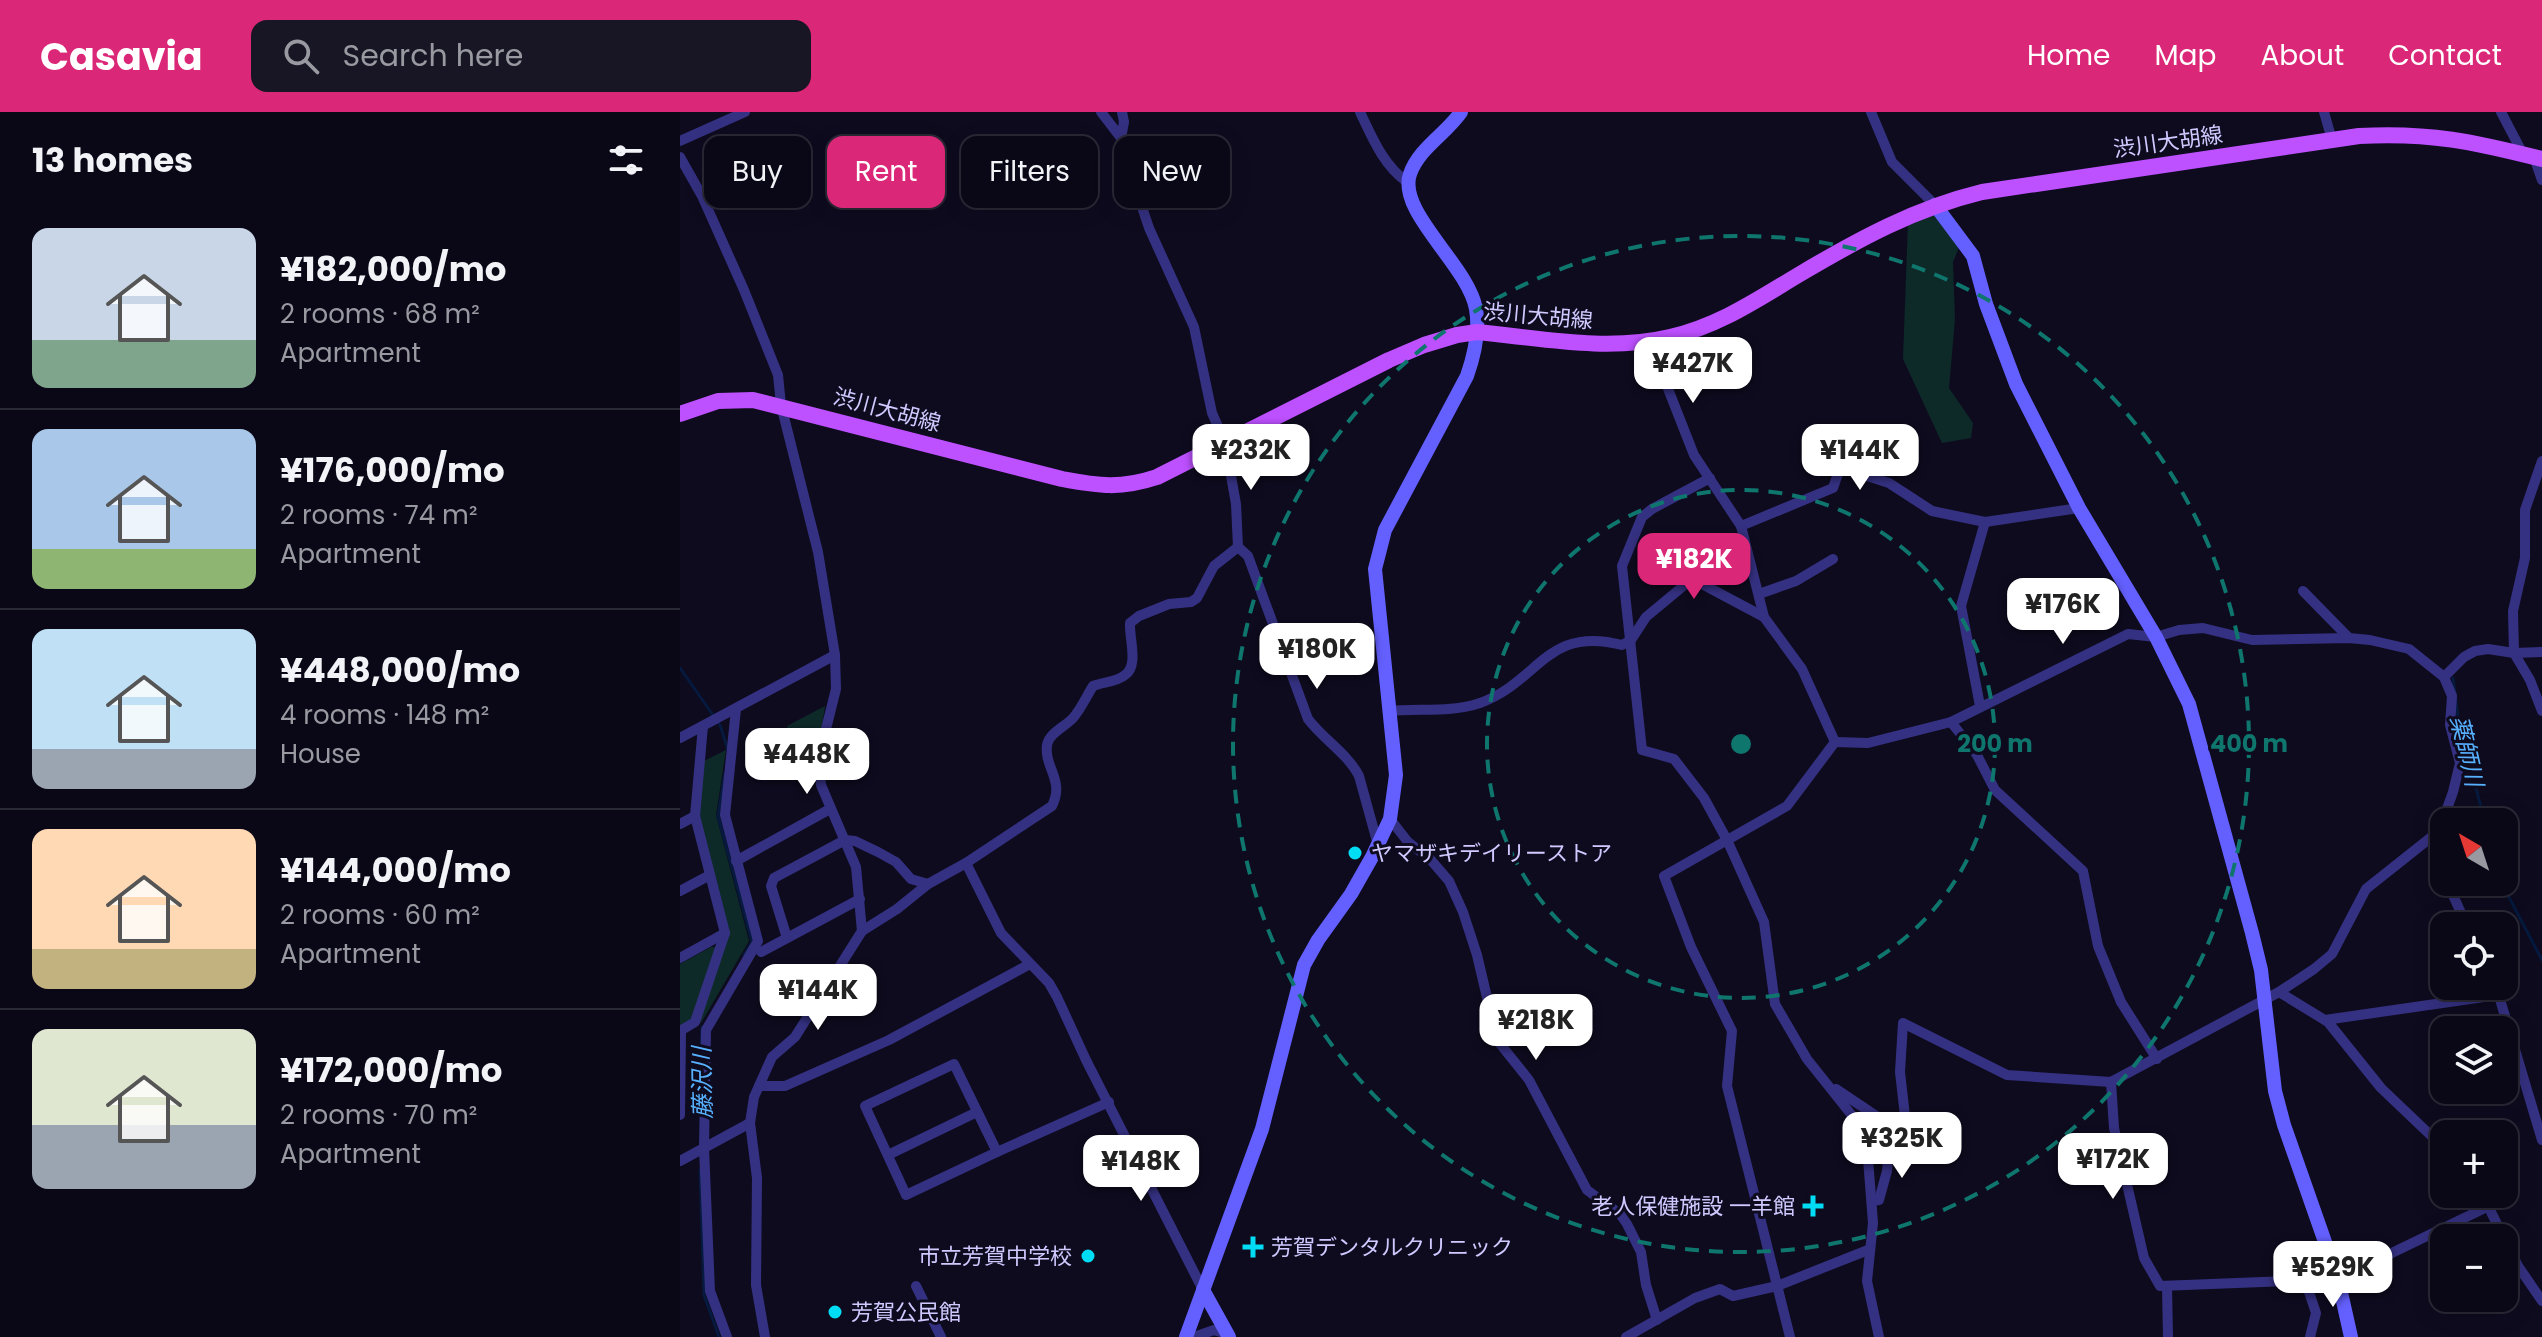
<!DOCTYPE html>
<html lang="en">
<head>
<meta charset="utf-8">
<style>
	:root { --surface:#0a0817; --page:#181624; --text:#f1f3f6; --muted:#999aa1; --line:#2a2936; --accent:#db2777 }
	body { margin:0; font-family:Poppins,"Noto Sans JP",sans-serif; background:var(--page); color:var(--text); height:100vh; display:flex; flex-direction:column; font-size:30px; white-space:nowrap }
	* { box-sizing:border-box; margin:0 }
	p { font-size:26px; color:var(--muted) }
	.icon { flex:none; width:44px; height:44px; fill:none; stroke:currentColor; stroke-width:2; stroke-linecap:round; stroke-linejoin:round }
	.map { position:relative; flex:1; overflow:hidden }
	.panel { display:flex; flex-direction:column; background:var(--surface); width:680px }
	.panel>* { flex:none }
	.hud { position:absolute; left:24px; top:24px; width:760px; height:72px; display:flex; gap:16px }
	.needle { width:52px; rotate:321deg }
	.controls { position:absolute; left:1750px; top:696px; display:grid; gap:16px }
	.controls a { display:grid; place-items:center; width:88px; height:88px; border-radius:16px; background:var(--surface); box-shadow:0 4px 20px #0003,0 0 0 2px var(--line); font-size:40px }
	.price { position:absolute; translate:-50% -68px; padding:0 18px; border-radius:16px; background:#fff; color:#222; font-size:26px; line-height:52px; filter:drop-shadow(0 2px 4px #0008) }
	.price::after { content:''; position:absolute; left:50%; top:48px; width:24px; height:18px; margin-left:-12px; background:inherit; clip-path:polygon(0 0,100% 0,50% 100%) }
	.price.on { background:var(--accent); color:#fff }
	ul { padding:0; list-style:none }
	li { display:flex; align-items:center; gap:24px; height:200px; padding:0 32px }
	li+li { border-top:2px solid var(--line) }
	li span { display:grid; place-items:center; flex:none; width:224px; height:160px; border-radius:16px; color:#555 }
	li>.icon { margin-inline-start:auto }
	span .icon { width:96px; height:96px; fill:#fffc; stroke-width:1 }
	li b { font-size:34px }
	h2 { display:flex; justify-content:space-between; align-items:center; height:96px; padding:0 32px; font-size:34px }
	.tag { padding:0 28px; border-radius:16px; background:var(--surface); box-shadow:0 4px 20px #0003,0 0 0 2px var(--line); font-size:28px; line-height:72px }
	.tag.on { background:var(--accent); color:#fff }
	header { display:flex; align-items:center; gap:48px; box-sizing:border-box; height:112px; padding:0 40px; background:var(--accent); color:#fff }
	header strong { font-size:38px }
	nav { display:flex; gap:44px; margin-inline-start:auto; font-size:28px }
	.search { width:560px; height:72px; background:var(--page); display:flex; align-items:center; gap:20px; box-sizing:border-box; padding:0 28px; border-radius:16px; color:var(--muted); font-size:30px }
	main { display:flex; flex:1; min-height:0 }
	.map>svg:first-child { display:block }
</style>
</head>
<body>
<header>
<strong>Casavia</strong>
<div class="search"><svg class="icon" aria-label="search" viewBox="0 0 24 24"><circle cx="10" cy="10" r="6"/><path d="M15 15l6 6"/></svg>Search here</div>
<nav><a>Home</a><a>Map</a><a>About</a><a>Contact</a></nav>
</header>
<main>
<section class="panel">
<h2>13 homes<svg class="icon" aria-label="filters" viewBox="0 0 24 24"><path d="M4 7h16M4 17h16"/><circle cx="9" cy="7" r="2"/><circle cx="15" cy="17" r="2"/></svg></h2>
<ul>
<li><span style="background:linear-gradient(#c9d6e8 70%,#7fa58c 0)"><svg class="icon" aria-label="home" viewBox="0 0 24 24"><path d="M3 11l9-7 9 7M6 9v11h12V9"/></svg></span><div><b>¥182,000/mo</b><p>2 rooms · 68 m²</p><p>Apartment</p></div></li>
<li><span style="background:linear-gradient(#a9c7e8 75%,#8fb573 0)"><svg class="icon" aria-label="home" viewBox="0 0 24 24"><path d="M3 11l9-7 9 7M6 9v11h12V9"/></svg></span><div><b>¥176,000/mo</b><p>2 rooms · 74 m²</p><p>Apartment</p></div></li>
<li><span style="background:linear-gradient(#bfe0f5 75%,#9aa5b1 0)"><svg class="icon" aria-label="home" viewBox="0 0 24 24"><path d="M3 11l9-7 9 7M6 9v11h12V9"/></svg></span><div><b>¥448,000/mo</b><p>4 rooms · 148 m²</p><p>House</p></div></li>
<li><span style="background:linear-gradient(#ffd9b3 75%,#c2b280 0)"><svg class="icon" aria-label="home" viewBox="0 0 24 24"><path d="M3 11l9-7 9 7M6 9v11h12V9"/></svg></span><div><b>¥144,000/mo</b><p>2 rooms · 60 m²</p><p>Apartment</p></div></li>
<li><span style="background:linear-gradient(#dfe7d0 60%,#9aa5b1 0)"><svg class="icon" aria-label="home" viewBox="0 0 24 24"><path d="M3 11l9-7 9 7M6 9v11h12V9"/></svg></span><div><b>¥172,000/mo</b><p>2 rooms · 70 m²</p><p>Apartment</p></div></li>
</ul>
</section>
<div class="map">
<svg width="1862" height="1225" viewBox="0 0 1862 1225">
	<rect width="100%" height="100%" fill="#0e0b1f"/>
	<g fill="#0d2a29">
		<path d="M1252 99 1279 135 1273 150 1275 207 1269 276 1293 311 1291 326 1262 331 1223 247 1228 110Z"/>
		<path d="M145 594 139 634 116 635 109 625 107 614Z"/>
		<path d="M46 638 36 703 69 829 21 911 19 910 49 821 19 704 24 649Z"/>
		<path d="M31 835H35L36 838 13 908 0 916V852Z"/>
	</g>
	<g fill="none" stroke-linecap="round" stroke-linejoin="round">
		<g stroke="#051a3e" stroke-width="3">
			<path d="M0 556 40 613 48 638"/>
			<path d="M1773 566 1779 613 1805 710"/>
			<path d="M45 661 38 704 72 830 64 843"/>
			<path d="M1821 770 1862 848"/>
			<path d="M21 935 22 915"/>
			<path d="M20 1058 24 1183 39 1225"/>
		</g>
		<g stroke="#353182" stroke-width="10">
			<path d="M421 0 441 26"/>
			<path d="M442 0 444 10 441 26 446 47 469 116 514 215 532 301 545 330 556 392 558 435 568 444 628 607C643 627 668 642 679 664L698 733"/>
			<path d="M680 0C692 25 703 53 727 70"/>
			<path d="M1191 0 1212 50 1255 93"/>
			<path d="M1644 0 1652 28"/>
			<path d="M1821 0 1843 42"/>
			<path d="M0 29 65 0"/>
			<path d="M0 45 22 84 64 178 98 263 101 293 138 440 155 543 156 577 139 645 141 673 176 755 182 819"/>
			<path d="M1854 45 1862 68"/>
			<path d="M975 229 983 264 1014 343 1061 414 1084 505 1122 557 1155 630"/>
			<path d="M1862 349 1845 398V446L1833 499 1834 541 1850 568 1862 599"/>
			<path d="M1030 366 972 397 962 405 942 454 962 638 994 647 1024 686 1047 728 1084 810 1095 892 1127 947 1186 1021 1193 1111 1187 1169 1199 1225"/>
			<path d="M1061 414 1153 376 1159 359 1158 330 1162 326 1176 323 1187 364 1209 371 1252 399 1305 410 1399 396"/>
			<path d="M1623 479 1669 526"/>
			<path d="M1079 482 1116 469 1153 447"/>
			<path d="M1764 565 1784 545 1795 539 1808 537 1834 541 1862 540"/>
			<path d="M1300 594 1281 494 1305 410"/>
			<path d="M708 599C739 596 771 601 800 591 859 570 866 513 942 533L951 528 966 505 1007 471 1022 472 1084 505"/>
			<path d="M1271 610 1297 643 1315 678 1403 759 1418 834 1441 890 1477 947"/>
			<path d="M0 626 155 543"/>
			<path d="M1155 630 1188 631 1271 610 1448 522 1476 525 1499 518 1523 516 1572 528 1669 526 1690 528 1729 537 1764 565 1772 584 1770 613 1780 651 1773 680 1759 719 1764 752"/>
			<path d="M710 707 728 730 750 747 769 769 783 800 797 843 817 928 849 968 907 1078 940 1102 947 1112 961 1140 966 1173 977 1208"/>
			<path d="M0 712 15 704"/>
			<path d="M56 749 150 697"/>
			<path d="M286 751 321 821 369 871 377 885 406 948 523 1178"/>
			<path d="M1767 770 1787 814"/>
			<path d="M0 779 30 763"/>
			<path d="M107 826 91 774 94 766 165 728 175 729 198 740 216 750 231 767 248 772"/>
			<path d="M81 840 180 787"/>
			<path d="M0 846 45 821 15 704 23 614"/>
			<path d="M1816 874 1862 1028"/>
			<path d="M1599 880 1648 910 1701 976 1764 1036"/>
			<path d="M1645 908 1818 883"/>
			<path d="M0 919 15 910 45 821"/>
			<path d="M274 952 317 1040 226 1083 185 994Z"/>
			<path d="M1431 970 1434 1016 1464 1146 1480 1174 1658 1167 1809 1094"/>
			<path d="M79 974H105L209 928 350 852"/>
			<path d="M1156 977 1211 1014 1226 1013 1220 960 1223 911 1327 963 1431 970 1599 880 1634 857 1652 842 1686 777 1759 719"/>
			<path d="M0 1003 1 918"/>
			<path d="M317 1040 429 990"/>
			<path d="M208 1043 297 1000"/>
			<path d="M0 1049 70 1011"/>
			<path d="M1802 1082 1838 1154 1862 1189"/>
			<path d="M1192 1089 1199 1088 1207 1059 1211 1014"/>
			<path d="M1625 1168 1636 1201 1630 1225"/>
			<path d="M236 1174 261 1225"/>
			<path d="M1487 1175 1488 1225"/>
			<path d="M47 1225 30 1179 24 1036 26 918 78 829 45 703 56 597"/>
			<path d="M85 1225 76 1173 77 1066 70 1011 74 985 92 945 115 925 182 819 217 797 248 772 286 751 372 694C385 668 364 656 367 633 369 621 386 614 393 606 401 597 406 585 413 574 423 570 437 570 445 563 459 554 449 526 450 511L459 504 489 492 511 490 517 486 534 454 558 435"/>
			<path d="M514 1225 534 1218 547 1222"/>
			<path d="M946 1225 1015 1186 1040 1177 1053 1184 1097 1174 1188 1138"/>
			<path d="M1110 1225 1047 974 1052 919 1011 835 984 764 1107 694 1155 630"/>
		</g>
		<g stroke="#6460ff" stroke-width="14">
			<path d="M1255 93 1293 144 1306 192 1336 272 1399 396 1476 525 1509 592 1572 821 1581 858 1595 979 1604 1013 1658 1167 1671 1225"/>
			<path d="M523 1178 549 1225"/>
			<path d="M506 1225 582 1017 624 853 638 828 671 782 692 745 710 707 716 663 695 457 705 418 787 264C794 244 800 220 796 197 788 153 717 100 730 62 739 36 766 22 781 0"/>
		</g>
		<path stroke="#bd50ff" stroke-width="16" d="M0 302 38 289 73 288 382 367C419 374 441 377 477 365L709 248 744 233 777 223 797 220C860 226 927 240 990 225 1039 214 1078 187 1120 162 1179 127 1236 96 1302 80L1679 24C1750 20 1794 30 1862 47"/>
	</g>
	<g fill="none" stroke="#0f766e" stroke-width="4" stroke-dasharray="14 10">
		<circle cx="1061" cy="632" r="254"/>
		<circle cx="1061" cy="632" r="508"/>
	</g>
	<g fill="#00dcf4" stroke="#0e0b1f" stroke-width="3">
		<circle cx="675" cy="741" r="8"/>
		<path d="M1129 1082h8v8h8v8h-8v8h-8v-8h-8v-8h8z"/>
		<path d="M569 1123h8v8h8v8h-8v8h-8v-8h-8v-8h8z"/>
		<circle cx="408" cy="1144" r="8"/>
		<circle cx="155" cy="1200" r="8"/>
	</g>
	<g text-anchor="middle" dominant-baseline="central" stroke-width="6" stroke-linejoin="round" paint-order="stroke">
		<g font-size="22" fill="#cfc9ff" stroke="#0e0b1f">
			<text transform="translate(1488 30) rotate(-8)">渋川大胡線</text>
			<text transform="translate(858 204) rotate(5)">渋川大胡線</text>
			<text transform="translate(207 298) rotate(15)">渋川大胡線</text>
		</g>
		<g font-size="22" fill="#cfc9ff" stroke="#0e0b1f" text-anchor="start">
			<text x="691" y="741">ヤマザキデイリーストア</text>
			<text x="1115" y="1094" text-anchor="end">老人保健施設 一羊館</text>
			<text x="591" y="1135">芳賀デンタルクリニック</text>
			<text x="392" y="1144" text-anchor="end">市立芳賀中学校</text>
			<text x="171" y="1200">芳賀公民館</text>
		</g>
		<g font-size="24" font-style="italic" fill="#57b1ff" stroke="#0e0b1f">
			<text transform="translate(1787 639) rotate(77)">薬師川</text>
			<text transform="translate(22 971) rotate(-91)">藤沢川</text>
		</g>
	</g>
	<circle cx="1061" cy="632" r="12" fill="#0f766e" stroke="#0e0b1f" stroke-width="4"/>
	<g font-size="24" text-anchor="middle" font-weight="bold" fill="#0f766e" stroke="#0e0b1f" stroke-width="6" stroke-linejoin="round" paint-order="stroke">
		<text x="1315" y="640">200 m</text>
		<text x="1569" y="640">400 m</text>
	</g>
</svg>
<div class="controls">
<a><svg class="needle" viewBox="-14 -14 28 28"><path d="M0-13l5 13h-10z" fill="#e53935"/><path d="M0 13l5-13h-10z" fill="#999aa1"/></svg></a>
<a><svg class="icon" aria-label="locate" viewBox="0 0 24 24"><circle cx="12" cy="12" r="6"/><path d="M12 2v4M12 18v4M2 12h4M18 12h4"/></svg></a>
<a><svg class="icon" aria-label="layers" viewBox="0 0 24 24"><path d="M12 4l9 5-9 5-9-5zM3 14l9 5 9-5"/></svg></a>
<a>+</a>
<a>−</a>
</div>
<b class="price" style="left:1013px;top:293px">¥427K</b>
<b class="price" style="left:571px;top:380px">¥232K</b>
<b class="price" style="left:1180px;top:380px">¥144K</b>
<b class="price on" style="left:1014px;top:489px">¥182K</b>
<b class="price" style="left:1383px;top:534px">¥176K</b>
<b class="price" style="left:637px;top:579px">¥180K</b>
<b class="price" style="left:127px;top:684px">¥448K</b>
<b class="price" style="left:138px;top:920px">¥144K</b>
<b class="price" style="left:856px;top:950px">¥218K</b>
<b class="price" style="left:1222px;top:1068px">¥325K</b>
<b class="price" style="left:1433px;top:1089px">¥172K</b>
<b class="price" style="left:461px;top:1091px">¥148K</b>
<b class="price" style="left:1653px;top:1197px">¥529K</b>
<div class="hud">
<a class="tag">Buy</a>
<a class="tag on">Rent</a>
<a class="tag">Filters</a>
<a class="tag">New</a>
</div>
</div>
</main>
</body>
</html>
